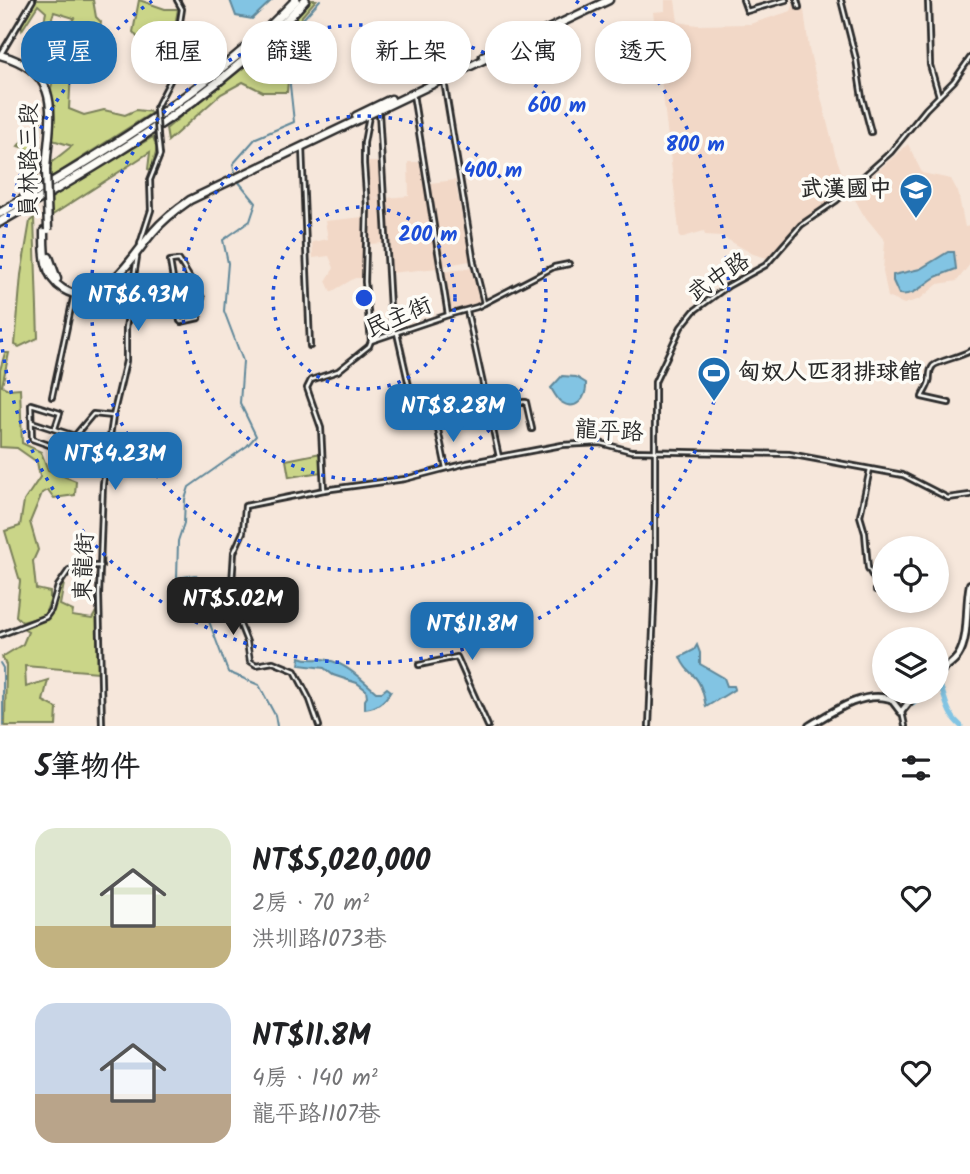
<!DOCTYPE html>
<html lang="zh-TW">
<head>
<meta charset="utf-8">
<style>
	:root { --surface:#fff; --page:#f2f2f2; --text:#202124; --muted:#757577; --accent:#1f6fb2 }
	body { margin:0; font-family:Kalam,"LXGW WenKai TC",sans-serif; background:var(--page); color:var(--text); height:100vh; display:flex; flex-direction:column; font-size:26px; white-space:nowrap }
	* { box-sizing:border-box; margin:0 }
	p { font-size:23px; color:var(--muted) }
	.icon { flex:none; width:38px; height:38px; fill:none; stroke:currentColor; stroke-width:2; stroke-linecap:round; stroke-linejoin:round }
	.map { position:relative; height:726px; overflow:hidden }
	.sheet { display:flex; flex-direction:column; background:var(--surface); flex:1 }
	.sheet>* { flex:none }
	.banner { position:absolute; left:21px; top:21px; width:929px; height:63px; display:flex; gap:14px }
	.tools { position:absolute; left:872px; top:536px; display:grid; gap:14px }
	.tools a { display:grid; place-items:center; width:77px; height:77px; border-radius:50%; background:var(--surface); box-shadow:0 4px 10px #0003; font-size:35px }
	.price { position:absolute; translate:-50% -60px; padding:0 16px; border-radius:14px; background:var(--accent); color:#fff; font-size:23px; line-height:46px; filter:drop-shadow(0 2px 4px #0008) }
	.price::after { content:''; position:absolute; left:50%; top:42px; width:21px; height:16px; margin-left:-10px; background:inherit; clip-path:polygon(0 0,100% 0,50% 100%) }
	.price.on { background:#222; color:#fff }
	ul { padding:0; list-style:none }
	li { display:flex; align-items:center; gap:21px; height:175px; padding:0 35px }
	li span { display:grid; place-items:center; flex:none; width:196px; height:140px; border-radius:21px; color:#555 }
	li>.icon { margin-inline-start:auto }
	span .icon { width:84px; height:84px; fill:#fffc; stroke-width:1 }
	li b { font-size:30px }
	h2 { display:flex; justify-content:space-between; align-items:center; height:84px; padding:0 35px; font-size:30px }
	.tag { padding:0 24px; border-radius:28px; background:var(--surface); box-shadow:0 4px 10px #0003; font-size:24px; line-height:63px }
	.tag.on { background:var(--accent); color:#fff }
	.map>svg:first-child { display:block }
</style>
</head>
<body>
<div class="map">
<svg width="970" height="726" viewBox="0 0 970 726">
	<rect width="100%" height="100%" fill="#f6e7db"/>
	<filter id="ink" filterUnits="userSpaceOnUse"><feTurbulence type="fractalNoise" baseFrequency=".0143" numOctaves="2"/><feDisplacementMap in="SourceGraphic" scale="14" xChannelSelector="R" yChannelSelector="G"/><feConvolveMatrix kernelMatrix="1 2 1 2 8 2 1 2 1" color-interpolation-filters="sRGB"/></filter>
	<g filter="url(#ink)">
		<g fill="#f2d8c7">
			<path d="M665 0H675L678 22 697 25 750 24 791 11 795 0 796 7H802L804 10 809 49 835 154 847 187 835 199 806 218 776 251 767 258 753 254 721 236 705 235 704 231 680 238 653 12 665 11Z"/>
			<path d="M908 144 922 173 951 179 958 192 965 227 970 226V264L957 281 938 284 920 299 904 304 888 297 883 271 885 241 863 214 852 194Z"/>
			<path d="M366 162H379L381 197H374L381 198 383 243 369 244Z"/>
			<path d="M408 162H420L438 268 390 273 385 198 409 196Z"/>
			<path d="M455 180 470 261 442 266 428 186 430 183Z"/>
			<path d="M363 217 362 278H355L331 292 326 281 334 268 329 256 313 258 312 242 328 239 325 221Z"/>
			<path d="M471 268 480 303 450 311 443 272Z"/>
		</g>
		<g fill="#cad588" stroke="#7a805a" stroke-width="2">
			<path d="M35 0H93L96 17 101 22 97 42 88 46V58L77 59 71 72 69 109 84 115 104 110 125 115 136 110 153 112 50 178 48 165 72 146 49 139 52 97 51 88 63 36 74 18 54 12 43 44 38 52 46 12 38 5 22 30 21 23Z"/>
			<path d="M139 0 165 9H178L170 53 151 54 133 32Z"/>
			<path d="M310 0H316L302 16 289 69 287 92H263L243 82 221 94 168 141 166 129 254 55Z"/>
			<path d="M41 118 37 183 23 189 27 149 18 146Z"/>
			<path d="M153 137 157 148 151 170 148 169 150 152 51 216 49 197Z"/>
			<path d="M34 218 38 338 19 347 15 345 21 275 30 221Z"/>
			<path d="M5 353H9L2 386 8 389 20 388 22 443 41 452 48 470 76 481 75 495 54 498 48 490 42 493 30 522 38 550 33 561 36 589 50 592V601L44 616 22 622 16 616 20 581 5 531 20 526 24 501 40 477 37 462 17 448 0 447V370Z"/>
			<path d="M321 453 322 472 289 477 286 460Z"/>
			<path d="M65 578 60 605 73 611 72 616 92 619 98 608V672L25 666 26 687 48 680 43 701 57 708 56 726H5L6 665 2 657 23 644 28 632 21 628C60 619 48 607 65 578Z"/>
		</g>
		<g fill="#82c4e3" stroke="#5f8799" stroke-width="2">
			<path d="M230 0H272L252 19 236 16Z"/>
			<path d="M948 252H954L956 269C949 272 941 274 934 278 923 285 914 297 899 294L893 281V275L920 269Z"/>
			<path d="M562 376 576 377 586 383C587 398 576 412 561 402 557 399 554 393 551 388Z"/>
			<path d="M697 645 700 653V664L724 678 727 686H734L735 689 706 707C704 697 702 685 695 677 688 670 684 667 680 657L694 650Z"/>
			<path d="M300 657C311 662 318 657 328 660 347 664 362 680 376 692H382L387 688 391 691C385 701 376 708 365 709V700L367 697 366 690 357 683 333 675 324 668 299 665Z"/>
		</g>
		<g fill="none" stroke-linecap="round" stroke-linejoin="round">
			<g stroke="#5f8799" stroke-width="2">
				<path d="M236 176 233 164 256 138 294 122 290 85 293 61 299 49 303 19 320 0"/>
				<path d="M238 181 256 203 250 221 223 240 228 263 224 311 243 361 240 403 256 436 247 446 189 487 185 499 184 523 178 541 177 578 195 575 206 586 207 616 228 672 259 685 275 715 277 726"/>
				<path d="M0 663 3 668V726"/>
			</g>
			<g stroke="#82c4e3" stroke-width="5">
				<path d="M936 684 940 685C947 702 946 713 961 726"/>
				<path d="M913 703 926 691"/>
			</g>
			<defs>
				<g id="street">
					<path d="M743 0 747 11 786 0"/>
					<path d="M797 0 799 7"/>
					<path d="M841 0 856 59 862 98 871 132"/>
					<path d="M928 0 930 65 939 96"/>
					<path d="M1 54 33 0"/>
					<path d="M443 75 474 263 484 303"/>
					<path d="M413 94 448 315"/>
					<path d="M156 108 171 79 182 9 177 0"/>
					<path d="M379 112 390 308 394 333"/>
					<path d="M369 116 364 143V164L367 207 365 282 371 341"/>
					<path d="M302 147 310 346"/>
					<path d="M140 244 151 210 150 180 160 155 158 136"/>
					<path d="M467 311 499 457"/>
					<path d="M199 318 181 322 180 321 170 261 179 260 202 298"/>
					<path d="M397 333 409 386"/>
					<path d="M52 397 74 294"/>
					<path d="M949 403 922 397C924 392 928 387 929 382 931 376 928 372 933 366 938 361 960 357 970 351"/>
					<path d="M32 422 75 436"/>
					<path d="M55 428 60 413 31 404 32 439 63 450 93 414 113 416"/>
					<path d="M446 468 437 425 523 402H526L532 429"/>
					<path d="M870 469 860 516 865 533 868 568 877 584 876 590"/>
					<path d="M324 490 321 428 307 388 311 380 338 371 369 346 371 341 448 315 477 307 554 267 569 264"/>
					<path d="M0 635 46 617 51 610 58 586 69 570 83 566H101"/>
					<path d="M419 665 457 657 488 726"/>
					<path d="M902 712 905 726"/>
					<path d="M102 726 99 595 103 484 113 416 126 361V328L137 257"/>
					<path d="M319 726 310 700 295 671 273 662 256 665 250 661 247 642 237 617 232 584 234 552 243 532 245 506 324 490 405 479 467 463 562 445 600 443 631 451 789 454 903 475 948 498 970 495"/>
					<path d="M649 726 655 582V382L681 327 694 311 728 286 766 265 801 225 836 201 891 152 926 109 954 81 970 58"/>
				</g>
				<g id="secondary">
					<path d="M936 674C944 669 952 664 958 656 970 638 965 606 970 584"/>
					<path d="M809 726C832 712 863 690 891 699L901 712 918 691"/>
				</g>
				<g id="primary">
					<path d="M0 55C66 73 49 118 46 170"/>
					<path d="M483 56 530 33"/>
					<path d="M356 116 391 99"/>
					<path d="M44 231C44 251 43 277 63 289 102 313 132 256 153 232 163 220 177 209 190 200L609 0"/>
					<path d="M49 257 57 279"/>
				</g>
				<g id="highway">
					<path d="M0 213C105 152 212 89 296 0"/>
					<path d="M0 222C108 159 222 95 305 0"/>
				</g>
			</defs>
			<use href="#street" stroke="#2b2b2b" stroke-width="8"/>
			<use href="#secondary" stroke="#2b2b2b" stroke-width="10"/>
			<use href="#primary" stroke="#2b2b2b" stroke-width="11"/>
			<use href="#highway" stroke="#2b2b2b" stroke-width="12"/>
			<use href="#street" stroke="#fdfcf7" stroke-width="2.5"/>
			<use href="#secondary" stroke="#fdfcf7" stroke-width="4.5"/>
			<use href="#primary" stroke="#fdfcf7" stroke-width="6"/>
			<use href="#highway" stroke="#fdfcf7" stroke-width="7"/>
			<defs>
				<path id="street-bridge" d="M156 108 158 136"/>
				<path id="primary-bridge" d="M46 170 48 230"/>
			</defs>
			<use href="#street-bridge" stroke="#2b2b2b" stroke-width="8" stroke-linecap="butt"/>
			<use href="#primary-bridge" stroke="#2b2b2b" stroke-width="11" stroke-linecap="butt"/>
			<use href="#street-bridge" stroke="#fdfcf7" stroke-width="2.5"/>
			<use href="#primary-bridge" stroke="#fdfcf7" stroke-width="6"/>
		</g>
	</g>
	<g fill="none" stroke="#1d4ed8" stroke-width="3.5" stroke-dasharray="3.5 7">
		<circle cx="364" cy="298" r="91"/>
		<circle cx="364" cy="298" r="182"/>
		<circle cx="364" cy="298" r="273"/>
		<path d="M0 269A365 365 0 0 1 152 1M576 1A365 365 0 1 1 0 327"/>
	</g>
	<defs>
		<symbol id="school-pin" viewBox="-11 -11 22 30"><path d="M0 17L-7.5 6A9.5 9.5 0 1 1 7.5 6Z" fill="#1f6fb2" stroke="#fdfcf7"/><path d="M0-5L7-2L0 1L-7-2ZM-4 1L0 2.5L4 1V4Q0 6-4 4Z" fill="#fff"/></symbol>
		<symbol id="stadium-pin" viewBox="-11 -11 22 30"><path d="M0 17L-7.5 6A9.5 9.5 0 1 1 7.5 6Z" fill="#1f6fb2" stroke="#fdfcf7"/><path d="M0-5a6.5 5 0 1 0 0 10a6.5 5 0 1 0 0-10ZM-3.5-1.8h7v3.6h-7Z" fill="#fff"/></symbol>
	</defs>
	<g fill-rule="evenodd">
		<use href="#school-pin" x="897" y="171" width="38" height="52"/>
		<use href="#stadium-pin" x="695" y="354" width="38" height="52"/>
	</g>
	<g text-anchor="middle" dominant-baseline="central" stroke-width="7" stroke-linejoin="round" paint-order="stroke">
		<g font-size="23" fill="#2b2b2b" stroke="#fdfcf7">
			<text transform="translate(30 160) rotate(-90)">員林路三段</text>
			<text transform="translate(719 278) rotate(-34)">武中路</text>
			<text transform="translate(399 318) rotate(-23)">民主街</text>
			<text transform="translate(609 432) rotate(3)">龍平路</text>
			<text transform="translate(85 567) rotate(-88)">東龍街</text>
		</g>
		<g font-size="23" font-weight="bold" fill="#2b2b2b" stroke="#fdfcf7" text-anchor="end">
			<text x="892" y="190">武漢國中</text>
			<text x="738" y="373" text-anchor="start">匈奴人匹羽排球館</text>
		</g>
	</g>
	<circle cx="364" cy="298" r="10" fill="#1d4ed8" stroke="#fdfcf7" stroke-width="3.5"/>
	<g font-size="21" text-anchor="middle" font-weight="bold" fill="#1d4ed8" stroke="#fdfcf7" stroke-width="7" stroke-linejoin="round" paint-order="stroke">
		<text x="557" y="112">600 m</text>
		<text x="695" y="151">800 m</text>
		<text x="493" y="177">400 m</text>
		<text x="428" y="241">200 m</text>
	</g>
</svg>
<div class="tools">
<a><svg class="icon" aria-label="locate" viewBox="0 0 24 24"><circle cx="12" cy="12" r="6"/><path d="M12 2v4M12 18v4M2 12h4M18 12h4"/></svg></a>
<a><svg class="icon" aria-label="layers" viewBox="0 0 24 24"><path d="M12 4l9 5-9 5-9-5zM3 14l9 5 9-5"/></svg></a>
</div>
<b class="price" style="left:138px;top:333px">NT$6.93M</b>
<b class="price" style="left:453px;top:444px">NT$8.28M</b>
<b class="price" style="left:115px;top:492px">NT$4.23M</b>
<b class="price on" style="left:233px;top:637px">NT$5.02M</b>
<b class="price" style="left:472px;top:662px">NT$11.8M</b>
<div class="banner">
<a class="tag on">買屋</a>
<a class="tag">租屋</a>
<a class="tag">篩選</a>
<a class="tag">新上架</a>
<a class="tag">公寓</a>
<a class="tag">透天</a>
</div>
</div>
<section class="sheet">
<h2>5筆物件<svg class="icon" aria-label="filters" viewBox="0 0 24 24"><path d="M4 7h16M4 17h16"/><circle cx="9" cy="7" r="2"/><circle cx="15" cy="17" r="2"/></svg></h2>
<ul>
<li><span style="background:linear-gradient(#dfe7d0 70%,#c2b280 0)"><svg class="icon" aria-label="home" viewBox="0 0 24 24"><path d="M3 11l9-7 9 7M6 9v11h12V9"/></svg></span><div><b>NT$5,020,000</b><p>2房 · 70 m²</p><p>洪圳路1073巷</p></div><svg class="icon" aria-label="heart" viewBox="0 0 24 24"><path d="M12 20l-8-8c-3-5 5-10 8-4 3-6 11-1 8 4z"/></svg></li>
<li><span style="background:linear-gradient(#c9d6e8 65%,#b9a48a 0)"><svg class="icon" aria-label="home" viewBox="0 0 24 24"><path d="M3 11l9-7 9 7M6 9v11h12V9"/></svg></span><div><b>NT$11.8M</b><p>4房 · 140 m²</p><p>龍平路1107巷</p></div><svg class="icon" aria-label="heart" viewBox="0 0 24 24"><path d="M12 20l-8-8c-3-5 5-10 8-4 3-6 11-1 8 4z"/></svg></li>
</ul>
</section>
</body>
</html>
